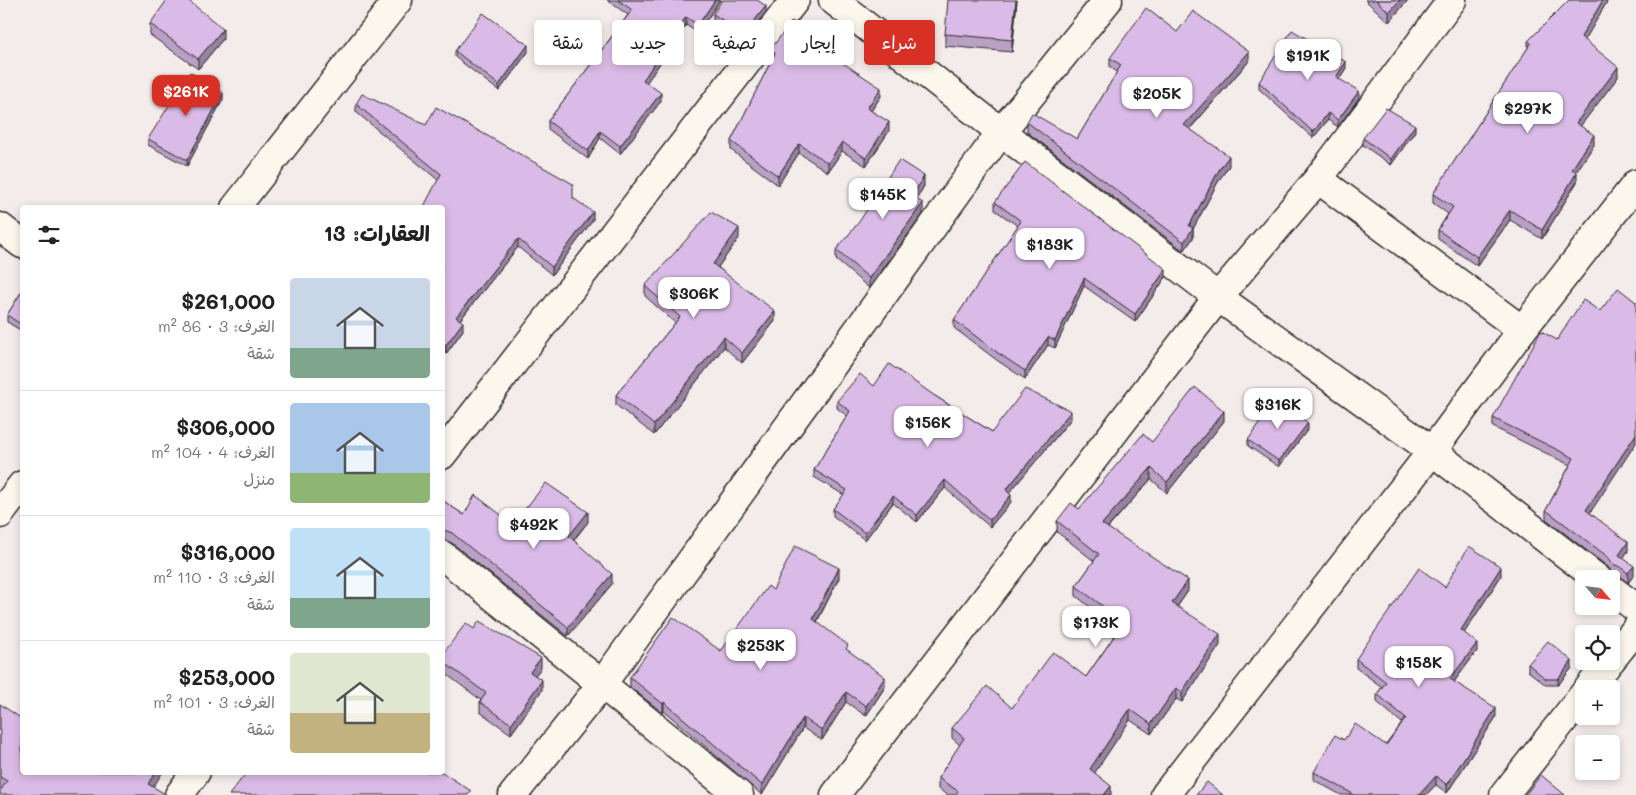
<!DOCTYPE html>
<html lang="ar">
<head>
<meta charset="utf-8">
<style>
	:root { --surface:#fff; --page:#f2f2f2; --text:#222; --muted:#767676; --line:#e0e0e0; --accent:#d93025 }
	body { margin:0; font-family:Mali,"Playpen Sans Arabic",sans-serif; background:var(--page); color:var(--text); direction:rtl; height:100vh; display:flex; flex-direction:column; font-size:19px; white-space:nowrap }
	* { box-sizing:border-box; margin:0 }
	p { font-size:16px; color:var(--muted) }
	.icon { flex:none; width:28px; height:28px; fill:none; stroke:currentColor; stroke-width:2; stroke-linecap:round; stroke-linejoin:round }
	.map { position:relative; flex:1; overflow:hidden; direction:ltr }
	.drawer { position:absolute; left:20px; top:205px; width:425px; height:570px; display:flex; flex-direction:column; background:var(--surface); border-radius:5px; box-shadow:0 2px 8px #0003; direction:rtl }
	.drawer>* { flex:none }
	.top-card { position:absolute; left:460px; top:20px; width:475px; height:45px; direction:rtl; display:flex; gap:10px }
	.needle { width:32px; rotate:118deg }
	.buttons { position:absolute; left:1575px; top:570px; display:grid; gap:10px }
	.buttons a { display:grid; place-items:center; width:45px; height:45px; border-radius:5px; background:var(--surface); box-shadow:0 2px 8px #0003; font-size:25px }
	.price { position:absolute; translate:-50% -42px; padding:0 11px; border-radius:10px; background:#fff; color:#222; font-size:16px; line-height:32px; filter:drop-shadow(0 1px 2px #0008) }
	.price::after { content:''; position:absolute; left:50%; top:30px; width:15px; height:11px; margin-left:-8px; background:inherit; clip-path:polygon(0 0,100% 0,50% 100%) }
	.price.current { background:var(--accent); color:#fff }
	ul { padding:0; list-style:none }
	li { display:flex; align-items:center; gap:15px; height:125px; padding:0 15px }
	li+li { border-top:1px solid var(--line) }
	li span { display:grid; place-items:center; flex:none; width:140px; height:100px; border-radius:5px; color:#555 }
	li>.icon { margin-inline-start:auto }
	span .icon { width:60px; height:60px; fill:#fffc; stroke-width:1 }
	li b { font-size:21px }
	h2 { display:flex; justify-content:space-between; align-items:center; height:60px; padding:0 15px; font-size:21px }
	.tag { padding:0 18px; border-radius:5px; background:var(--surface); box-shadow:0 2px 8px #0003; font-size:18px; line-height:45px }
	.tag.current { background:var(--accent); color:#fff }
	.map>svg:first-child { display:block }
</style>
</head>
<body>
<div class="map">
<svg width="1636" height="795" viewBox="0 0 1636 795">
	<rect width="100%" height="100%" fill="#f4ebeb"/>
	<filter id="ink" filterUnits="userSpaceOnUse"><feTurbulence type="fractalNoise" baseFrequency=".02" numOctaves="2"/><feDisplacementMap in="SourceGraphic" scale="10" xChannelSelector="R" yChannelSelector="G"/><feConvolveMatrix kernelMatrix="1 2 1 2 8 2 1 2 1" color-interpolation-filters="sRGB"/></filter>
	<g filter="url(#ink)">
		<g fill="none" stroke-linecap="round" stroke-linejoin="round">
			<defs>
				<g id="minor">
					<path d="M833 0 1001 132 1218 297 1432 451 1598 579"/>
					<path d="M1318 179 1522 330"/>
					<path d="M235 208 398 0"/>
					<path d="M0 227 22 244"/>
					<path d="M442 455 795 0"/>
					<path d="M0 514 22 485"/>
					<path d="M442 555 739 795"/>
					<path d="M1611 589 1636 608"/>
					<path d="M1611 660 1636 629"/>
					<path d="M1588 689 1610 661"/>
					<path d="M179 795 196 772"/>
					<path d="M513 795 602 684 1001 132 1108 0"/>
					<path d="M835 795 1218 297 1318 179 1452 0"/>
					<path d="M1165 795 1432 451 1522 330 1636 184"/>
					<path d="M1504 795 1584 694"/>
				</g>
			</defs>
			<use href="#minor" stroke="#2b2b2b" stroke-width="31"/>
			<use href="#minor" stroke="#fbf7ec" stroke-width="28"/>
		</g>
		<g fill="#bba0c6" stroke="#2b2b2b">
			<path d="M607 0H720L698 33 686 25 646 83 661 101 620 154 600 138 588 159 548 129V121L628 15Z"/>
			<path d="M1017 0 1012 52 945 46V34Z"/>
			<path d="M1365 0H1408L1389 22Z"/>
			<path d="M1569 0H1608L1584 40 1618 77 1580 126 1594 145 1576 172 1577 182 1542 239 1510 220 1477 266 1438 239V230L1448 214 1433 203V194L1528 48V41Z"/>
			<path d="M766 12 744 41 713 20V14Z"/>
			<path d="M150 24 223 39 198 69 150 35Z"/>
			<path d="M1177 32 1249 61 1190 129 1229 166 1219 180 1193 229V238L1184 251 1027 132V122L1077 139 1117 72 1110 67V58Z"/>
			<path d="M770 50 827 53 881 96 871 111 889 131 866 166 842 151 828 172 799 153 778 185 731 150V141L772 60 770 58Z"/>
			<path d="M455 51 528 52 499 91 455 57Z"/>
			<path d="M1346 68 1339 79 1359 98 1338 127 1328 120 1313 138 1259 89V82Z"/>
			<path d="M223 99 187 166 148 145V139Z"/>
			<path d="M356 104 573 198 593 220 552 275 518 247 460 320 463 330 446 354 444 352 438 180 356 112Z"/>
			<path d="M1415 131 1391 165 1363 145V138Z"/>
			<path d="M924 186 916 199 923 214 869 288 836 260V250Z"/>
			<path d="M995 202 1166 277 1135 322 1084 286 1055 348 1048 345 1025 379 998 361 954 328V320L1018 226 995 210Z"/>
			<path d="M739 238 718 267 775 321 742 363 724 347 654 435 616 405V395L675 323 645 296V286Z"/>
			<path d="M22 291V331L7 322V315Z"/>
			<path d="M1557 340 1590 513 1628 551 1623 558 1634 575 1628 583 1620 576 1613 574 1608 567 1546 519V510L1570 465 1493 427V418Z"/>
			<path d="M874 386 935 396 992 432 1071 419 1009 493 1011 502 990 527 945 488 917 522 893 503 865 540 833 516V509L844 495 814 477V470L847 416 837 408V401Z"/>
			<path d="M1224 421 1167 493 1151 479 1108 528 1188 591 1177 607 1220 645 1182 702 1176 699 1151 734 1130 720 1094 773 1111 795H948L938 789V778L960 745 952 738V728L1012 708 1086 677 1119 629 1076 596V586L1094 561 1057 532V521L1079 509 1152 442Z"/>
			<path d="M1308 429 1279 467 1248 446V440Z"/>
			<path d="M442 500 464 515 513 524 588 522 574 540 612 584 568 636 452 543 444 540H442Z"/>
			<path d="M1501 576 1464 633 1477 651 1454 682 1496 717 1447 793 1436 785 1426 795H1341L1314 780V772L1344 740 1386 745 1402 723 1377 702V694L1382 687 1356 668V659L1445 587Z"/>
			<path d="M839 578 817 622 848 651 885 687 866 716 846 702 822 740 803 728 762 795 664 711 663 713 630 687V677L721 651 773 590Z"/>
			<path d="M474 629 541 668 535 675 542 690 511 734 480 712V702L481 700 442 671V655Z"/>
			<path d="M1528 664 1572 668 1558 685H1546L1528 671Z"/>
			<path d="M0 704 22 772 2 789 0 788Z"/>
		</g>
		<g fill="#9982a1" stroke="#2b2b2b">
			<path d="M715 0H720L698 33V25Z"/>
			<path d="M1016 0H1017L1012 52V40Z"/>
			<path d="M1400 0H1408L1389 22V12Z"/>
			<path d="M1603 0H1608L1581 47V37Z"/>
			<path d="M766 6V12L744 41V34Z"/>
			<path d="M686 17V25L643 88V80Z"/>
			<path d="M223 29V39L198 69V59Z"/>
			<path d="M827 44V53L823 50Z"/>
			<path d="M528 45V52L499 91V85Z"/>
			<path d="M1249 52V61L1184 135V125Z"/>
			<path d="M1346 62V68L1336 83V77Z"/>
			<path d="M1618 67V77L1576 132V123Z"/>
			<path d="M881 88V96L867 117V108Z"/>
			<path d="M1359 91V98L1338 127V120Z"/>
			<path d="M223 93V99L187 166V160Z"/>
			<path d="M661 93V101L620 154V146Z"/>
			<path d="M1328 113V120L1313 138V132Z"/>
			<path d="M889 122V131L866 166V158Z"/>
			<path d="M1415 125V131L1391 165V159Z"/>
			<path d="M600 131V138L588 159V151Z"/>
			<path d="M1594 135V145L1572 178V169Z"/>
			<path d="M842 142V151L828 172V163Z"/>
			<path d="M799 144V153L778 185V176Z"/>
			<path d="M1229 156V166L1219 180 1193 229V238L1184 251V242L1189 226 1219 170Z"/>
			<path d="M1577 172V182L1542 239V230Z"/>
			<path d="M924 176V186L912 207V197Z"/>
			<path d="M923 203V214L869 288V278Z"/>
			<path d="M1510 210V220L1477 266V257Z"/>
			<path d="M593 212V220L552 275V267Z"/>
			<path d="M739 228V238L713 274V264Z"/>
			<path d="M518 239V247L456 325V317Z"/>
			<path d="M1166 269V277L1135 322V314Z"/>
			<path d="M1084 278V286L1055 348V340Z"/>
			<path d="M775 311V321L742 363V353Z"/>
			<path d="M463 322V330L446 354V345Z"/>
			<path d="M724 337V347L654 435V425Z"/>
			<path d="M1048 337V345L1025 379V371Z"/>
			<path d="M444 344V352L442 353V345Z"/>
			<path d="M1071 411V419L1006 497V490Z"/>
			<path d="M1224 411V421L1167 493V482Z"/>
			<path d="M1308 423V429L1279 467V461Z"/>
			<path d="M1636 434V443L1586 519V510Z"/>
			<path d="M1151 468V479L1102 534V524Z"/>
			<path d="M945 480V488L917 522V515Z"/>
			<path d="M1011 495V502L990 527V520Z"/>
			<path d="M893 496V503L865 540V533Z"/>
			<path d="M588 512V522L569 545V536Z"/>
			<rect x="442" y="530" width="2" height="10"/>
			<path d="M1628 542V551L1619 564V555Z"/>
			<path d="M1634 566V575L1628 583V573Z"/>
			<path d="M1501 567V576L1461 638V630Z"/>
			<path d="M839 568V578L813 629V619Z"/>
			<path d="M612 574V584L568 636V627Z"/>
			<path d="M1188 580V591L1172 614V603Z"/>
			<path d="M1220 634V645L1182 702V692Z"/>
			<path d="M1477 643V651L1450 687V679Z"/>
			<path d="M541 658V668L530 682V672Z"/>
			<path d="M1572 661V668L1558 685V679Z"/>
			<path d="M885 677V687L866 716V706Z"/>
			<path d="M542 680V690L511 734V724Z"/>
			<path d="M1176 688V699L1151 734V724Z"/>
			<path d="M846 692V702L822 740V730Z"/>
			<path d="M664 702V711L663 713V704Z"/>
			<path d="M1496 708V717L1447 793V785Z"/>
			<path d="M1130 709V720L1090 780V769Z"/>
			<path d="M803 718V728L762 795V785Z"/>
			<path d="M156 772H163L148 795V784Z"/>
			<path d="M1436 776V785L1426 795H1419Z"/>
			<path d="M1111 786V795H1104Z"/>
		</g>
		<g fill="#dabae6" stroke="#2b2b2b">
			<path d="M167 0H188L223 29 198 59 150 24Z"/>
			<path d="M618 0H715L698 25 686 17 643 80 661 93 620 146 600 131 588 151 548 121 632 10Z"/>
			<path d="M722 0H757L766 6 744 34 713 14Z"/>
			<path d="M948 0H1016L1012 40 945 34Z"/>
			<path d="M1376 0H1400L1389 12Z"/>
			<path d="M1569 0H1603L1581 37 1618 67 1576 123 1594 135 1572 169 1577 172 1542 230 1510 210 1477 257 1438 230 1453 207 1433 194 1531 43 1528 41Z"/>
			<path d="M1146 8 1177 32 1193 11 1249 52 1184 125 1229 156 1219 170 1189 226 1193 228 1184 242 1027 122 1032 113 1077 139 1121 65 1110 58Z"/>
			<path d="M483 13 528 45 499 85 455 51Z"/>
			<path d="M792 21 827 44 823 50 881 88 867 108 889 122 866 158 842 142 828 163 799 144 778 176 731 141 775 53 770 50Z"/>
			<path d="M1292 30 1346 62 1336 77 1359 91 1338 120 1328 113 1313 132 1259 82Z"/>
			<path d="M190 72 223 93 187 160 148 139Z"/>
			<path d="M362 94 426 125 436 107 573 184V198L593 212 552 267 518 239 456 317 463 322 446 345 444 344 442 345V208H423L441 174 356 104Z"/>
			<path d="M1386 108 1415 125 1391 159 1363 138Z"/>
			<path d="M899 160 924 176 912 197 923 203 869 278 836 250 859 222Z"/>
			<path d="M1025 162 1166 269 1135 314 1084 278 1055 340 1048 337 1025 371 998 353 954 320 1021 221 995 202Z"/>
			<path d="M711 212 739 228 713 264 775 311 742 353 724 337 654 425 616 395 680 317 645 286Z"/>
			<path d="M1618 288 1636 302V434L1586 510 1628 542 1619 555 1634 566 1628 573 1620 567 1613 564 1608 557 1546 510 1574 458 1493 418 1541 331 1557 340 1583 300 1600 311Z"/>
			<path d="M22 291V325L7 315Z"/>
			<path d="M889 364 935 396 992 432 1025 389 1071 411 1006 490 1011 495 990 520 945 480 917 515 893 496 865 533 833 509 847 490 814 470 850 411 837 401 860 374 874 386Z"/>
			<path d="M1195 387 1224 411 1167 482 1151 468 1102 524 1188 580 1172 603 1220 634 1182 692 1176 688 1151 724 1130 709 1090 769 1111 786 1104 795H955L958 791 938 778 964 738 952 728 987 686 1012 708 1053 652 1086 677 1124 622 1076 586 1099 554 1057 521 1071 503 1079 509 1143 434 1152 442Z"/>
			<path d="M1276 399 1308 423 1279 461 1248 440Z"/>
			<path d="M546 483 588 512 569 536 612 574 568 627 452 533 444 530H442V500L464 515 475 495 513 524Z"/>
			<path d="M795 546 839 568 813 619 848 645 846 649 885 677 866 706 846 692 822 730 803 718 762 785 664 702 663 704 630 677 673 617 721 651 768 586 773 590Z"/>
			<path d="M1469 546 1501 567 1461 630 1477 643 1450 679 1496 708 1447 785 1436 776 1419 795H1352L1353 794 1314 772 1335 735 1344 740 1355 724 1386 745 1406 718 1377 694 1386 682 1356 659 1419 568 1445 587Z"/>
			<path d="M479 621 541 658 530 672 542 680 511 724 480 702 486 693 442 661V655L466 623 474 629Z"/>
			<path d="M1548 641 1572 661 1558 679H1546L1528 664Z"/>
			<path d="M0 704 22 719V772H156L148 784 167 795H0V791L7 781 0 777Z"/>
			<path d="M247 772H442L471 791 468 795H229Z"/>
			<path d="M1541 775 1565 795H1525Z"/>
			<path d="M1207 782 1223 795H1196Z"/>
		</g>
	</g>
</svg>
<div class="buttons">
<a><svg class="needle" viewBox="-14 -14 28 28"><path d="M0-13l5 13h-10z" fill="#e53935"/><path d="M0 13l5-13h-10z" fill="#767676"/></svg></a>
<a><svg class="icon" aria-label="locate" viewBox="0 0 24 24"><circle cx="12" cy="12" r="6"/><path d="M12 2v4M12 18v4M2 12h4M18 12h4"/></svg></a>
<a>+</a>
<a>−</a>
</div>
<b class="price" style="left:1308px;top:81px">$191K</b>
<b class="price current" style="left:186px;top:117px">$261K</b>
<b class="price" style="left:1157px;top:119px">$205K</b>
<b class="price" style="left:1528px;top:134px">$297K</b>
<b class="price" style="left:883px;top:220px">$145K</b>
<b class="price" style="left:1050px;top:270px">$183K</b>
<b class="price" style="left:694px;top:319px">$306K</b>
<b class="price" style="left:1278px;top:430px">$316K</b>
<b class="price" style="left:928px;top:448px">$156K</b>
<b class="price" style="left:534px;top:550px">$492K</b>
<b class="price" style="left:1096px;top:648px">$173K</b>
<b class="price" style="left:761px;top:671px">$253K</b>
<b class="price" style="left:1419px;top:688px">$158K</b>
<div class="top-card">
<a class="tag current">شراء</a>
<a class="tag">إيجار</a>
<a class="tag">تصفية</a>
<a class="tag">جديد</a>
<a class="tag">شقة</a>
</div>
<section class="drawer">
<h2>العقارات: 13<svg class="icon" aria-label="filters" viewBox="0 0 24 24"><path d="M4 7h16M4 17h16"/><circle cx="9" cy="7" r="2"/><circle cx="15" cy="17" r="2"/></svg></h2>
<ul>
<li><span style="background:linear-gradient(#c9d6e8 70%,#7fa58c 0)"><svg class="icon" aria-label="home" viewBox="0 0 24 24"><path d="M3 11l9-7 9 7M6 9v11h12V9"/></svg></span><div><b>$261,000</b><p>الغرف: 3 · 86 m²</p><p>شقة</p></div></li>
<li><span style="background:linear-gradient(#a9c7e8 70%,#8fb573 0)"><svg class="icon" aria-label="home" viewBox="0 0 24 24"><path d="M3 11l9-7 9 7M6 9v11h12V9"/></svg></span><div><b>$306,000</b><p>الغرف: 4 · 104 m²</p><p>منزل</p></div></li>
<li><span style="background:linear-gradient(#bfe0f5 70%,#7fa58c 0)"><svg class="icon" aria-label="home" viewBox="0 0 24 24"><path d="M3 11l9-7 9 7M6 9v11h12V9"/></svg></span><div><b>$316,000</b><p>الغرف: 3 · 110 m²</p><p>شقة</p></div></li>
<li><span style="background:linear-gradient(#dfe7d0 60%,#c2b280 0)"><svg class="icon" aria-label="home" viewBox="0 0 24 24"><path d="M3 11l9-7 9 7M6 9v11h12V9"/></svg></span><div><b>$253,000</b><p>الغرف: 3 · 101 m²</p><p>شقة</p></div></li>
</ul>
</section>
</div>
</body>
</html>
